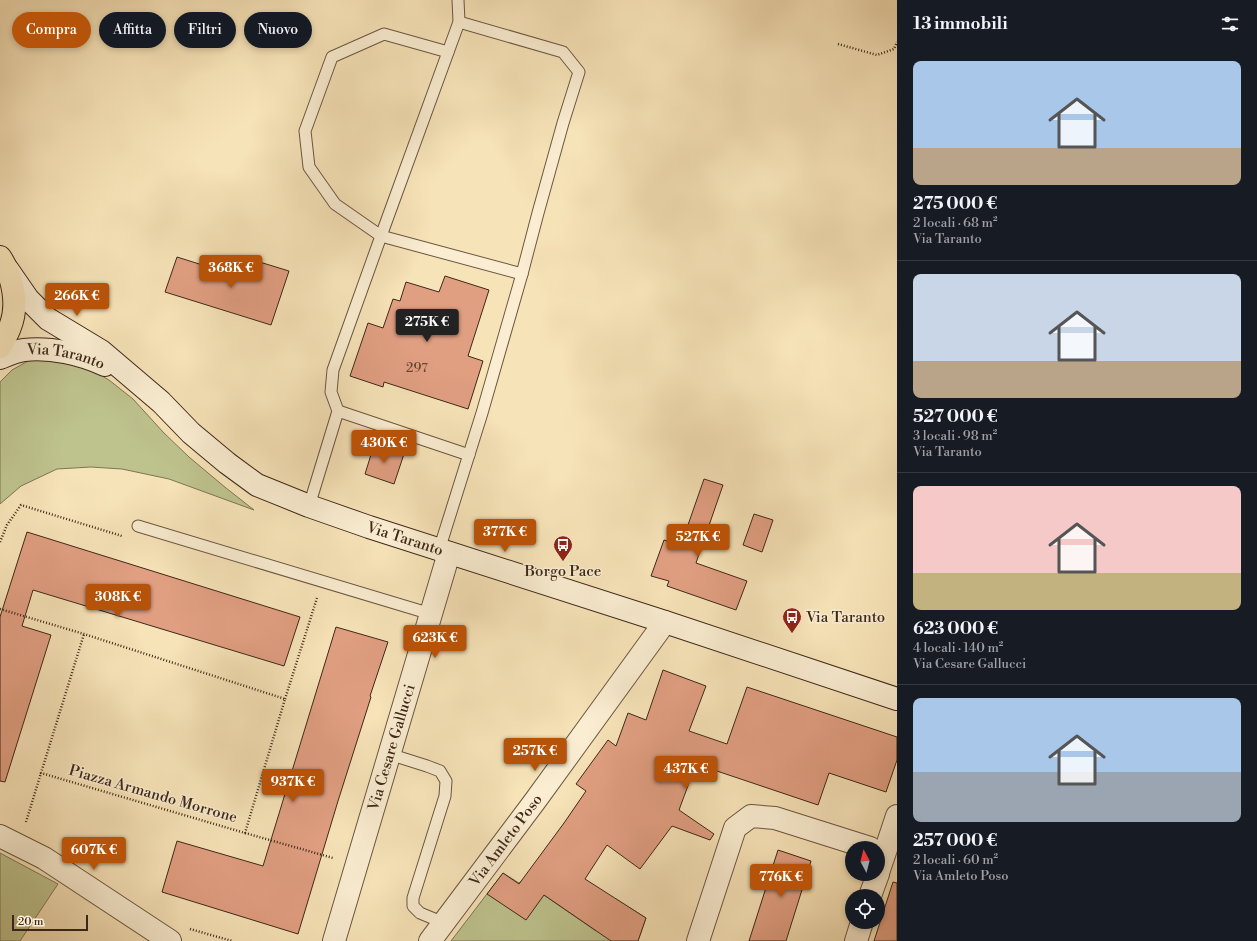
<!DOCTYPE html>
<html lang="it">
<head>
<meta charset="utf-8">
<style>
	:root { --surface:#171b24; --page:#20242c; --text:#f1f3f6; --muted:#9ea1a6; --line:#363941; --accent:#b45309 }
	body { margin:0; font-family:"Libre Bodoni",serif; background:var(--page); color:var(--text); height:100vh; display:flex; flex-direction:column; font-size:15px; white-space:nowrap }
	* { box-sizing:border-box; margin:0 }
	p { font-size:13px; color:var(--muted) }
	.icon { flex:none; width:22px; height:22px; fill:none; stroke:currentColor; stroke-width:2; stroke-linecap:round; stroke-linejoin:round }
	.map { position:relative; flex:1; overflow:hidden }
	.drawer { display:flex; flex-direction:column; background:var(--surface); width:360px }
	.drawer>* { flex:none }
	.banner { position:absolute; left:12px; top:12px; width:380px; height:36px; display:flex; gap:8px }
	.needle { width:26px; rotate:353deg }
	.fabs { position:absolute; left:845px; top:841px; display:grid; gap:8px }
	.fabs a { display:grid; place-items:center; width:40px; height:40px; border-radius:50%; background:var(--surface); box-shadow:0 2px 6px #0003; font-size:20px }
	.scale { position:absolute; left:12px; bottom:10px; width:76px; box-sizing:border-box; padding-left:4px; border:2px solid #3e2719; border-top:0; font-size:11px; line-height:14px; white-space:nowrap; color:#3e2719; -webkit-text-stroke:3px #faedd1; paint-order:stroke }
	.price { position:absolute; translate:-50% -34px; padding:0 9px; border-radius:4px; background:var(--accent); color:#fff; font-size:13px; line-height:26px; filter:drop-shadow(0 1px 2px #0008) }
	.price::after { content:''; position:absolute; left:50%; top:24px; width:12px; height:9px; margin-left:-6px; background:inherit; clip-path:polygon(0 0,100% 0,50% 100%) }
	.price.selected { background:#222; color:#fff }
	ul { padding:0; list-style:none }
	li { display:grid; align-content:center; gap:8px; height:212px; padding:0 16px }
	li+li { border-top:1px solid var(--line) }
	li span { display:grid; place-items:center; height:124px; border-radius:8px; color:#555 }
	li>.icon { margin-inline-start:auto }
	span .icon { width:72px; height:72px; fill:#fffc; stroke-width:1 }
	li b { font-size:17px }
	h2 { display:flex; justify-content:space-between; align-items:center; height:48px; padding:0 16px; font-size:17px }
	.chip { padding:0 14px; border-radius:18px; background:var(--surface); box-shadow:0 2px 6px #0003; font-size:14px; line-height:36px }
	.chip.selected { background:var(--accent); color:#fff }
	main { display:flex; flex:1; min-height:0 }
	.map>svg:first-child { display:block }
</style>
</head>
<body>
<main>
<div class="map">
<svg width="897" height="941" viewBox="0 0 897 941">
	<rect width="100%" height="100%" fill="#f7e3b8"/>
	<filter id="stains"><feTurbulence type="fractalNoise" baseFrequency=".005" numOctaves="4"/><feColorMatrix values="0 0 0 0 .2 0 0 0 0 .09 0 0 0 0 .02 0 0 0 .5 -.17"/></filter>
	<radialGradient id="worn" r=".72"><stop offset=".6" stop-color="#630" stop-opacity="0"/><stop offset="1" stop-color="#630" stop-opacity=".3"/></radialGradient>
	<g fill="#bec38e" stroke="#7e7554">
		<path d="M49 357 90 369 109 380 133 399 164 433 189 457 226 488 254 510 169 479 122 469 91 467 57 469 21 486 0 504V382L12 370 28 361Z"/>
		<path d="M0 853 58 884 20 941H0Z"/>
		<path d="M503 873 519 883 522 880 596 931 616 899 646 918 638 941H451Z"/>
	</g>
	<g fill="#e19f82" stroke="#3e2719">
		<path d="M177 257 247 279 253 260 289 271 271 325 165 292Z"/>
		<path d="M445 276 489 290 468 356 483 361 468 409 384 382 383 387 350 376 368 323 383 328 393 299 400 301 406 282 439 292Z"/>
		<path d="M374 445 404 454 394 484 365 474Z"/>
		<path d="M704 479 723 485 696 563 747 581 736 610 667 586 669 581 651 576 664 540 681 545Z"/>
		<path d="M754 514 773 520 762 552 743 545Z"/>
		<path d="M27 532 300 617 284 666 33 590 22 626 51 635 5 782 0 781V617Z"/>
		<path d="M336 627 388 642 370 696 371 697 338 801 298 934 162 892 177 841 263 866Z"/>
		<path d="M663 670 706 686 689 731 727 744 747 687 897 737V760L886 792 829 773 818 805 696 764 679 810 714 834 710 840 672 826 640 869 607 845 585 879 646 918 638 941H611L544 895 526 920 487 894 503 873 519 884 564 823 586 791 576 784 608 740 616 746 628 713 646 720Z"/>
		<path d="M778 850 811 861 786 941H749Z"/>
		<path d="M893 882 897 883V941H874Z"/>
	</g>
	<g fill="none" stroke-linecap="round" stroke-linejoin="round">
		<defs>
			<g id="lane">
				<path d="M448 52 384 34 332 57 305 131 309 167 335 204 381 236 522 274"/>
				<path d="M338 411 469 455"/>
				<path d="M309 506 338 411 331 392 333 370 381 236 459 22 458 0"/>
				<path d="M138 526 431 614"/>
				<path d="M439 550 482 413 522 274 538 213 563 123 579 72 563 52 459 22"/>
				<path d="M389 754 427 766 440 771 446 781 445 796 413 898V906L420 913 444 923"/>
			</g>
			<g id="street">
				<path d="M0 836 44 858 170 941"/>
				<path d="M878 873 897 816"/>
				<path d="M870 896 878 874"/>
				<path id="s1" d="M334 941 449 553"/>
				<path id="s2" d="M430 941 535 801 665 622"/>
				<path d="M698 941 735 828 751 816 775 818 870 848"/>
				<path d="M856 941 862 922"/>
			</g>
			<g id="secondary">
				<path id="s3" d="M8 270 28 299 48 319 101 351 161 402 191 433 227 463 257 485 309 506 369 527 665 622 897 699"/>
				<path id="s4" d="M0 358C7 355 16 351 24 350 51 347 81 354 105 365"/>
			</g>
			<path id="primary" d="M0 257C13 276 19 305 10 327 8 334 3 341 0 347"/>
		</defs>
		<use href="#lane" stroke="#6c5641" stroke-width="13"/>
		<use href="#street" stroke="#6c5641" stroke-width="24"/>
		<use href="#secondary" stroke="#3e2719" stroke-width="24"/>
		<use href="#primary" stroke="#3e2719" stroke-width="24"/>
		<g stroke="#3e2719" stroke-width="2.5" stroke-dasharray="1 2" stroke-linecap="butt">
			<path d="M838 44 877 55 894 49 897 42"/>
			<path d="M0 542 7 525 21 505 122 536"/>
			<path d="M0 609 84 634 285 699 245 833 41 773 84 634"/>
			<path d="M285 699 317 598"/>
			<path d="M26 822 41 773"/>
			<path d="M245 833 333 858"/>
			<path d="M190 929 232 941"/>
		</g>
		<use href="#lane" stroke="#faedd1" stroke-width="11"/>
		<use href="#street" stroke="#faedd1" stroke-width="22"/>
		<use href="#secondary" stroke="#faedd1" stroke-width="22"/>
		<use href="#primary" stroke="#f7e3b8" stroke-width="22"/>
	</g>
	<defs>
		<symbol id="bus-pin" viewBox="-11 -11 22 30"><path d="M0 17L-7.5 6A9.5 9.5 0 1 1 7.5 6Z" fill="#8f2418" stroke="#faedd1"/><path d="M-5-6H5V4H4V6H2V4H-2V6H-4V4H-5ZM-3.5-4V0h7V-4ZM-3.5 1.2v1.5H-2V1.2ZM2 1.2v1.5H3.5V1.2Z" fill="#fff"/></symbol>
	</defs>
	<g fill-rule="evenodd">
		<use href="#bus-pin" x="552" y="534" width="22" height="30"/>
		<use href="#bus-pin" x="781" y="606" width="22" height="30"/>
	</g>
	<g text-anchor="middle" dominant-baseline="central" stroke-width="3" stroke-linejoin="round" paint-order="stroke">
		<g font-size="13" fill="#674533">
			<text x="417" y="368">297</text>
		</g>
		<g font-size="15" fill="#3e2719" stroke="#faedd1">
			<text stroke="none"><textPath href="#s4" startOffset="68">Via Taranto</textPath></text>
			<text stroke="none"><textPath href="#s3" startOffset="489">Via Taranto</textPath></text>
			<text stroke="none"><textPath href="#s1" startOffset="202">Via Cesare Gallucci</textPath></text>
			<text transform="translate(153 794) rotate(16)">Piazza Armando Morrone</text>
			<text stroke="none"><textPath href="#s2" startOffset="126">Via Amleto Poso</textPath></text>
		</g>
		<g font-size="15" fill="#3e2719" stroke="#faedd1">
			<text x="563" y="571">Borgo Pace</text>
			<text x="806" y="617" text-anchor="start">Via Taranto</text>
		</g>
	</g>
	<rect width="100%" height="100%" filter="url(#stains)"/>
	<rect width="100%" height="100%" fill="url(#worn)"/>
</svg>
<div class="fabs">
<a><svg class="needle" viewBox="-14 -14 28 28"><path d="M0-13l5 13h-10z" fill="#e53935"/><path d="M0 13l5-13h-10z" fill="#9ea1a6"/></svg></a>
<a><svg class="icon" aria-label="locate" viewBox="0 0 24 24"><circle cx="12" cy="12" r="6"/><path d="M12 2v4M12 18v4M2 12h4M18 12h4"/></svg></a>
</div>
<div class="scale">20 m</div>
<b class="price" style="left:231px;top:289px">368K €</b>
<b class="price" style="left:77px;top:317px">266K €</b>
<b class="price selected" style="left:427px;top:343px">275K €</b>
<b class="price" style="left:384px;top:464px">430K €</b>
<b class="price" style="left:505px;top:553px">377K €</b>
<b class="price" style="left:698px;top:558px">527K €</b>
<b class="price" style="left:118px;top:618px">308K €</b>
<b class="price" style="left:435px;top:659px">623K €</b>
<b class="price" style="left:535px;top:772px">257K €</b>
<b class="price" style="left:686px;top:790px">437K €</b>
<b class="price" style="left:293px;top:803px">937K €</b>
<b class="price" style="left:94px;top:871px">607K €</b>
<b class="price" style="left:781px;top:898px">776K €</b>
<div class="banner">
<a class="chip selected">Compra</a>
<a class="chip">Affitta</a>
<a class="chip">Filtri</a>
<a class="chip">Nuovo</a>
</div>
</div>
<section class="drawer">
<h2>13 immobili<svg class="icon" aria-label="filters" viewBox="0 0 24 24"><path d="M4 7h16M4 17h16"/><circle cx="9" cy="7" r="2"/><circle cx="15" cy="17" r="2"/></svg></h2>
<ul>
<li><span style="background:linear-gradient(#a9c7e8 70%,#b9a48a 0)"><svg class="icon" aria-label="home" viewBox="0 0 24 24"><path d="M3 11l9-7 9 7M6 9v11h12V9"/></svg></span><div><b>275 000 €</b><p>2 locali · 68 m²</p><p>Via Taranto</p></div></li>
<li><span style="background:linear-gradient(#c9d6e8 70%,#b9a48a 0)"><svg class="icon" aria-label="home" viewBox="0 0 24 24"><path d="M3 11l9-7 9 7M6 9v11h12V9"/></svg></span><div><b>527 000 €</b><p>3 locali · 98 m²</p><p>Via Taranto</p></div></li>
<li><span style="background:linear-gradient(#f6c9c9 70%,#c2b280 0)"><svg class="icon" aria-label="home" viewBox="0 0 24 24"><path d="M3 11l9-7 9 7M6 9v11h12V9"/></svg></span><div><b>623 000 €</b><p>4 locali · 140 m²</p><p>Via Cesare Gallucci</p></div></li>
<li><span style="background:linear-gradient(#a9c7e8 60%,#9aa5b1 0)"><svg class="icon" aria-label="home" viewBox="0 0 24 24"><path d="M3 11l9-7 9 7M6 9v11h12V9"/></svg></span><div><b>257 000 €</b><p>2 locali · 60 m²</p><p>Via Amleto Poso</p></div></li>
</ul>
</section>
</main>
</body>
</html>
